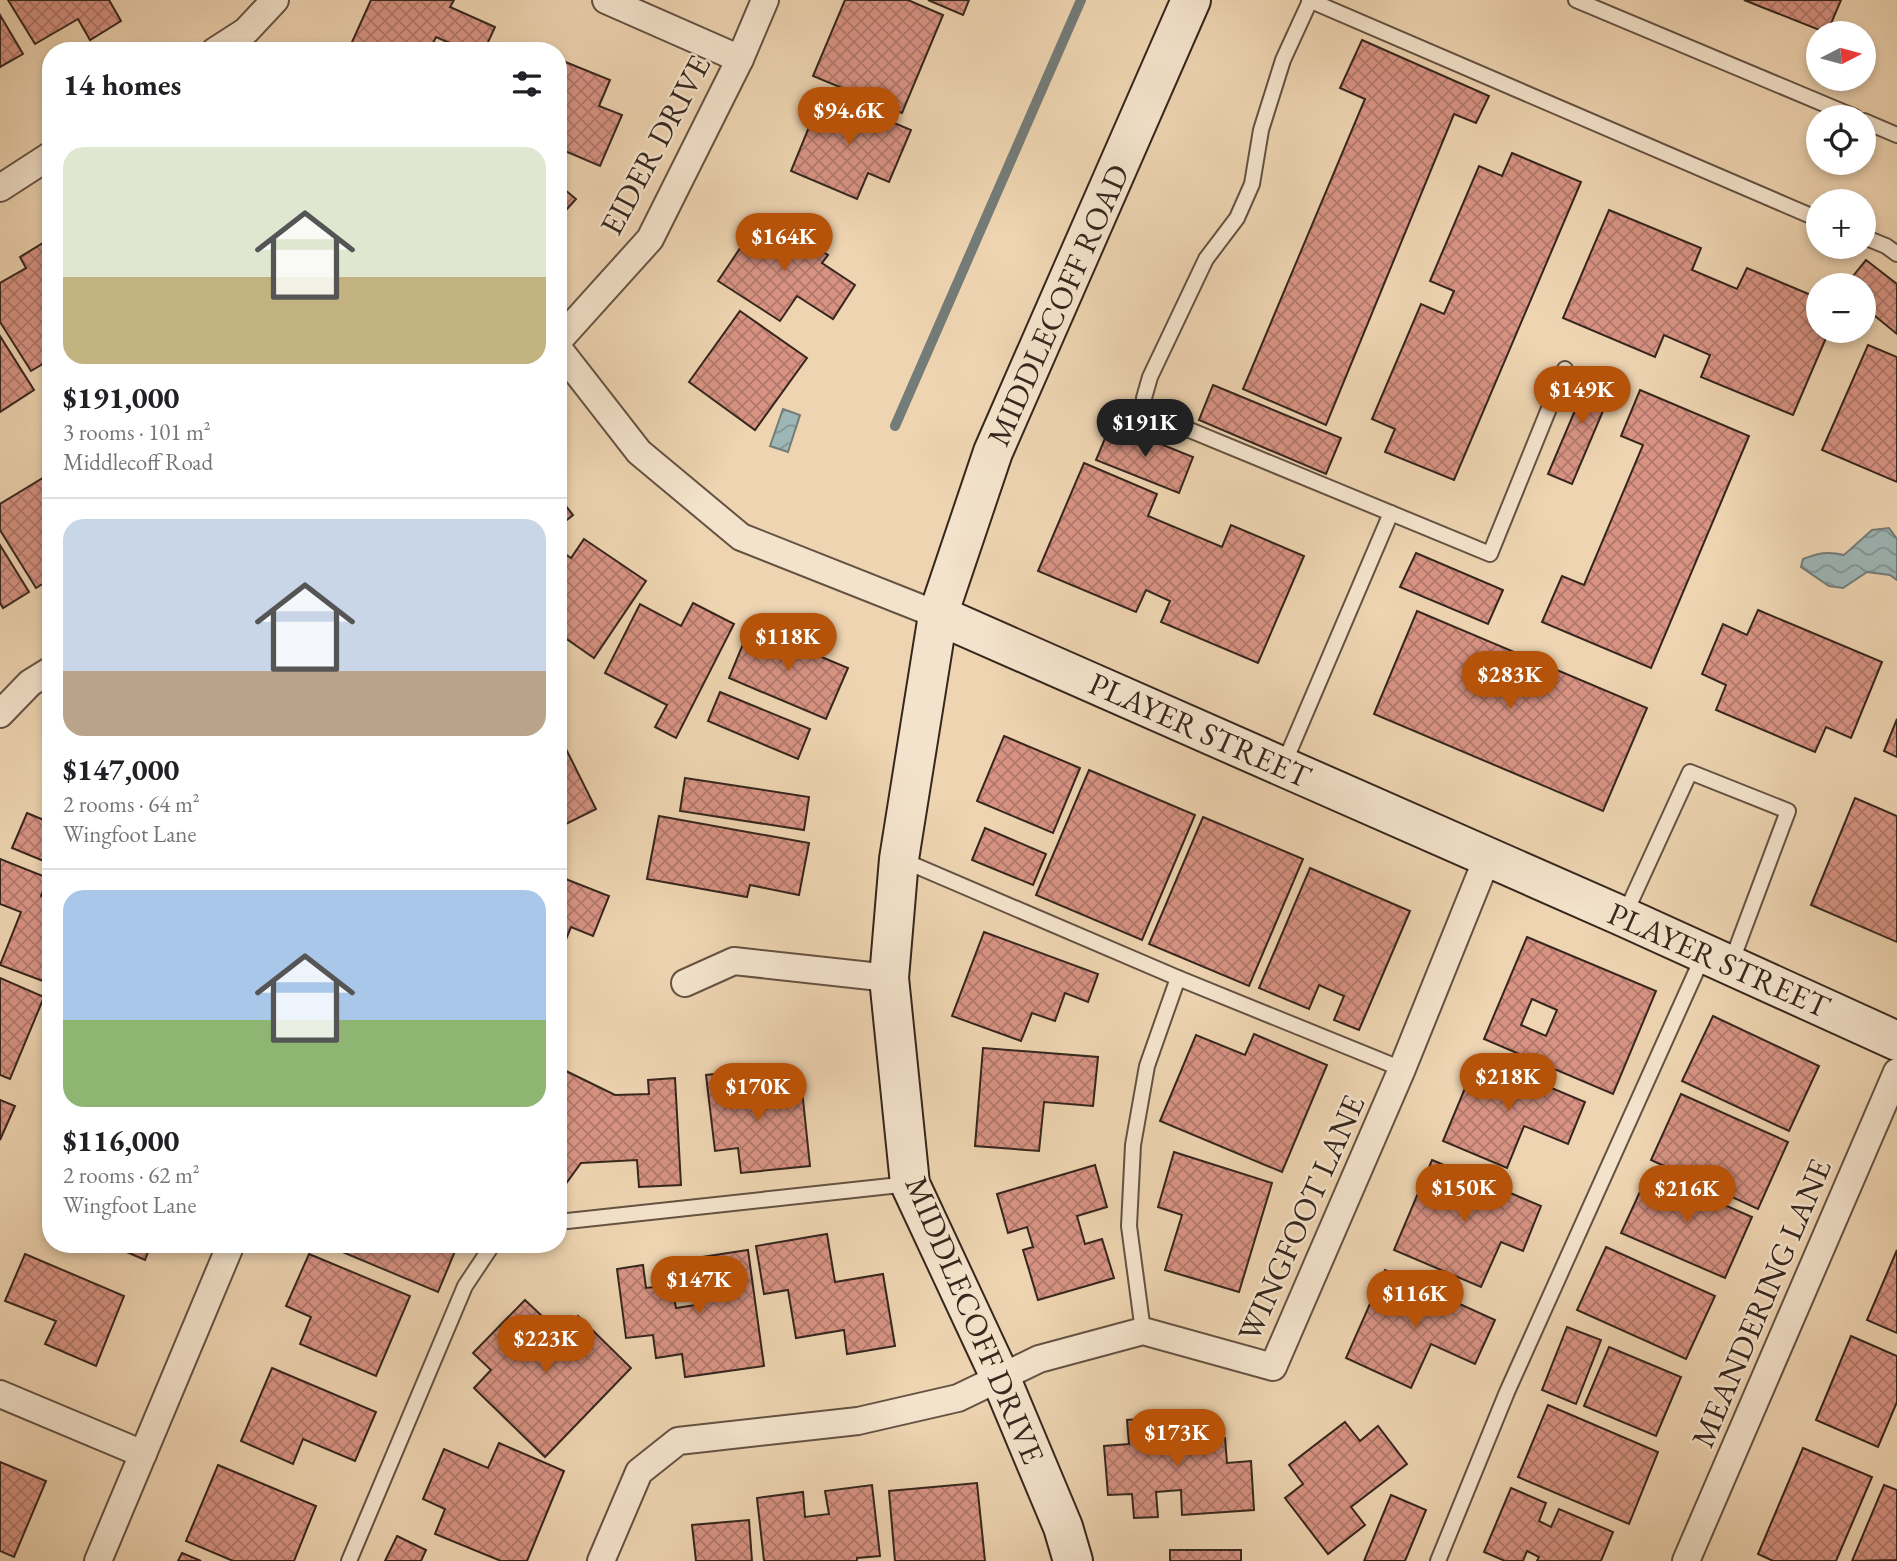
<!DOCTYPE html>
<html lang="en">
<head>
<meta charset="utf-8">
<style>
	:root { --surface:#fff; --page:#f2f2f2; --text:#202124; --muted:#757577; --line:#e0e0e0; --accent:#b45309 }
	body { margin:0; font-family:"EB Garamond",serif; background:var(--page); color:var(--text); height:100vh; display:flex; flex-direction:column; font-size:26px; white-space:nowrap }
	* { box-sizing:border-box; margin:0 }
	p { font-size:23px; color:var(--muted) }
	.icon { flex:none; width:38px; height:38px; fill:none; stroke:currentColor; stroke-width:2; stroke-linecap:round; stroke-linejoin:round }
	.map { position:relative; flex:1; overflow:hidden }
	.drawer { position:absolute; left:42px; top:42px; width:525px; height:1211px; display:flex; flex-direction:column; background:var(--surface); border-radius:28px; box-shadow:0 4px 10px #0003 }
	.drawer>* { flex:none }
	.needle { width:46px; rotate:84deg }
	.buttons { position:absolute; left:1806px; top:21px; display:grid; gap:14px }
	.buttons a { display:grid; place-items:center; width:70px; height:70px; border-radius:50%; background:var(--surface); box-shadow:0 4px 10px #0003; font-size:35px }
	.price { position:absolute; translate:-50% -60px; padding:0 16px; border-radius:24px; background:var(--accent); color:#fff; font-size:23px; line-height:46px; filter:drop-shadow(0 2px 4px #0008) }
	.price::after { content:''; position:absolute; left:50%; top:42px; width:21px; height:16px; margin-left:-10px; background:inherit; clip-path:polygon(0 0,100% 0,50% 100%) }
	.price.active { background:#222; color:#fff }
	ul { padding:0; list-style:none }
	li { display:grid; align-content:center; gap:14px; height:371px; padding:0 21px }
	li+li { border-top:2px solid var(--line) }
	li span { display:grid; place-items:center; height:217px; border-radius:21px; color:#555 }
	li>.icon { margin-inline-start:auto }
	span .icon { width:126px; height:126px; fill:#fffc; stroke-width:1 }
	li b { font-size:30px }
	h2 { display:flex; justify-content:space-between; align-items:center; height:84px; padding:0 21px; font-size:30px }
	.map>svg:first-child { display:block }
</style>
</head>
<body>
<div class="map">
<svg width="1897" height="1561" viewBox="0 0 1897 1561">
	<defs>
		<pattern id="water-waves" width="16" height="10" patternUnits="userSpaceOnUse" patternTransform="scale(1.75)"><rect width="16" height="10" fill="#9db6b6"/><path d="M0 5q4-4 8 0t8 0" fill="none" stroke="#819493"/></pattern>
		<pattern id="building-cross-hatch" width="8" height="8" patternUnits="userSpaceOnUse" patternTransform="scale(1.75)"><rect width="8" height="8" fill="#d89383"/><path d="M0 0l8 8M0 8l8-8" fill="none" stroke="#b0786b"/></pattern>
	</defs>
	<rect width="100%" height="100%" fill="#eed4b1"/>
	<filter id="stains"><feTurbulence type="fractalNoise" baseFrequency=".00286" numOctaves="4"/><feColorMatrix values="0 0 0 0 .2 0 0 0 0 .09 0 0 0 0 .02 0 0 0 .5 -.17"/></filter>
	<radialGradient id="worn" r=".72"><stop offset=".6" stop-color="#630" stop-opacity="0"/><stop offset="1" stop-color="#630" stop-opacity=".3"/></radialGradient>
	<g fill="url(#water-waves)" stroke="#747c79" stroke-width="2">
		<path d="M783 409 800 415 788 452 770 446Z"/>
		<path d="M1889 528 1897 539V580L1890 575 1867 572 1843 588 1829 586 1801 567 1803 559C1818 553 1828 551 1844 555L1872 530Z"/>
	</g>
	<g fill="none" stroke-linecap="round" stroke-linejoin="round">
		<path stroke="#747c79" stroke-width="10" d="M895 426 1081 0"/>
	</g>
	<g fill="url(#building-cross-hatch)" stroke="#36261d" stroke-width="2" fill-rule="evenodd">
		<path d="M8 0H109L121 21 90 40 78 19 35 44Z"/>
		<path d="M371 0H454L450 7 495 27 484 51H468L436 37 429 51H348Z"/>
		<path d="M845 0H908L943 15 902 113 813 76Z"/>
		<path d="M928 0H969L963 15Z"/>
		<path d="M1744 0H1841L1827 33Z"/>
		<path d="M0 15 23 54 0 67Z"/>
		<path d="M1362 40 1489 96 1476 123 1454 114 1326 425 1243 389 1365 99 1340 88Z"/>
		<path d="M558 59 610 80 599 106 622 115 600 166 558 148Z"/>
		<path d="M823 93 911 130 889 182 868 173 857 199 791 171Z"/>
		<path d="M1512 153 1581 182 1454 480 1385 452 1395 429 1372 419 1421 304 1444 314 1454 291 1430 281 1479 166 1502 176Z"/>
		<path d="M558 184 576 199 558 219Z"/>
		<path d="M1609 210 1701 248 1692 270 1737 289 1747 268 1818 298V331H1829L1793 415 1701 377 1710 355 1664 335 1655 357 1563 318Z"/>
		<path d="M763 214 828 255 822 263 855 285 833 319 797 296 780 321 718 281Z"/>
		<path d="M51 238V359L31 371 0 322V283L26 268 20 257Z"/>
		<path d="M1866 260 1897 284V334L1864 307V285H1846Z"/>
		<path d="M740 311 807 358 755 430 689 382Z"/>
		<path d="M0 336 34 390 0 412Z"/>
		<path d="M1868 345 1897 357V482L1822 450Z"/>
		<path d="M1593 368 1617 378 1572 484 1548 474Z"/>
		<path d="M1213 385 1341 438 1326 474 1199 420Z"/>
		<path d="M1640 390 1749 436 1651 668 1542 622 1562 576 1584 585 1643 445 1621 436Z"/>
		<path d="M1111 424 1193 457 1179 493 1096 460Z"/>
		<path d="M1084 463 1157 494 1148 516 1222 547 1231 525 1304 556 1258 663 1161 622 1170 601 1146 590 1136 612 1038 571Z"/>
		<path d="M51 473V553L47 555 51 562V579L36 588 0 530V504Z"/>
		<path d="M558 496 573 515 558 527Z"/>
		<path d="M584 539 646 581 594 658 558 633V549L571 558Z"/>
		<path d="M0 545 29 592 3 608 0 603Z"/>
		<path d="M1416 553 1503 590 1488 624 1400 587Z"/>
		<path d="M693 603 734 624 676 738 655 727 667 705 605 673 640 604 681 626Z"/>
		<path d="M1758 610 1882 662 1851 738 1826 727 1815 752 1716 710 1726 685 1702 674 1723 624 1747 635Z"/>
		<path d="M1417 611 1647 708 1603 811 1374 714Z"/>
		<path d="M750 627 848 668 826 719 729 678Z"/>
		<path d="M720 692 810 729 798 759 708 721Z"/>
		<path d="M1897 719V757L1884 751Z"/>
		<path d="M558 733 596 809 558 828Z"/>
		<path d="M1004 736 1080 768 1053 833 977 801Z"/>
		<path d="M1089 770 1195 815 1142 940 1036 895Z"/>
		<path d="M685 778 809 797 804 830 680 811Z"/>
		<path d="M1855 798 1897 816V942L1811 905Z"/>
		<path d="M27 813 51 823V864L12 848Z"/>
		<path d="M659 816 809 843 799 895 750 885 747 897 647 879Z"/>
		<path d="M1203 817 1303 859 1249 986 1149 944Z"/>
		<path d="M985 828 1046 854 1033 885 972 860Z"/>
		<path d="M0 859 48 878 41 896 51 900V984L0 965 21 912 0 904Z"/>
		<path d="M1310 868 1410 911 1359 1030 1334 1020 1344 996 1319 985 1309 1009 1259 988Z"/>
		<path d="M558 876 609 896 593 936 571 927 563 947 558 945Z"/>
		<path d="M984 932 1098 974 1088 1002 1065 993 1055 1021 1032 1013 1021 1041 952 1016Z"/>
		<path d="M1527 937 1656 991 1613 1094 1484 1039ZM1532 999 1557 1010 1546 1036 1521 1025Z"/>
		<path d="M0 978 44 997 10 1079 0 1075Z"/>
		<path d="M1713 1016 1819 1066 1789 1131 1682 1081Z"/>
		<path d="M1254 1034 1327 1065 1282 1172 1160 1121 1196 1035 1245 1055Z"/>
		<path d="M983 1048 1098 1057 1093 1106 1044 1102 1039 1151 975 1146Z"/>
		<path d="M1478 1057 1585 1102 1568 1144 1524 1126 1507 1168 1443 1141Z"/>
		<path d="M752 1070 755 1095 802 1090 810 1166 741 1173 738 1148 715 1151 706 1075Z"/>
		<path d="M566 1071 615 1095 649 1094 648 1080 675 1078 681 1185 639 1187 637 1160 581 1163 562 1189 558 1188V1086Z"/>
		<path d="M1681 1094 1788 1142 1758 1209 1651 1160Z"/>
		<path d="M0 1100 15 1106 0 1140Z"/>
		<path d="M1174 1152 1272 1183 1239 1292 1165 1270 1182 1215 1158 1207Z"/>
		<path d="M1432 1160 1541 1206 1523 1251 1501 1242 1481 1287 1394 1250Z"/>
		<path d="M1095 1165 1107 1207 1077 1216 1085 1244 1102 1239 1114 1278 1038 1300 1023 1250 1033 1247 1027 1227 1008 1233 997 1194Z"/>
		<path d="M1649 1172 1752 1217 1725 1278 1621 1233Z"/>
		<path d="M827 1234 835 1282 883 1274 895 1346 847 1354 844 1330 796 1338 788 1290 764 1294 756 1246Z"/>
		<path d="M108 1244H151L145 1260Z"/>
		<path d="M343 1244H458L438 1292 340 1251Z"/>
		<path d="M1606 1247 1715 1296 1686 1359 1577 1310Z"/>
		<path d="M748 1250 764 1366 685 1377 682 1354 656 1358 653 1335 626 1338 617 1269 643 1265 646 1288 672 1285 676 1308 702 1304 695 1258Z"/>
		<path d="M1897 1250V1333L1867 1320Z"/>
		<path d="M25 1254 124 1296 96 1366 45 1344 56 1321 5 1301Z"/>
		<path d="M309 1254 410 1296 376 1376 300 1344 311 1317 286 1306Z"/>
		<path d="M1385 1270 1495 1320 1475 1364 1431 1344 1411 1388 1346 1358Z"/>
		<path d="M525 1300 561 1334 578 1316 631 1368 545 1457 474 1388 491 1370 473 1353Z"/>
		<path d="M1567 1327 1601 1340 1576 1404 1542 1390Z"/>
		<path d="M1851 1336 1897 1356V1402L1878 1447 1816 1420Z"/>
		<path d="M1609 1347 1681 1377 1656 1436 1584 1406Z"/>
		<path d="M272 1368 376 1412 355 1461 303 1439 293 1464 241 1441Z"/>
		<path d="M1548 1405 1658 1452 1629 1524 1518 1477Z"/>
		<path d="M1200 1415 1201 1440 1225 1438 1227 1463 1251 1461 1254 1510 1182 1515 1181 1490 1156 1492 1158 1517 1134 1518 1132 1494 1108 1495 1104 1446 1129 1444 1127 1420Z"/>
		<path d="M1345 1422 1360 1441 1378 1426 1407 1464 1351 1507 1365 1525 1328 1554 1285 1498 1303 1484 1289 1465Z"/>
		<path d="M499 1443 564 1471 527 1561H501L435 1534 445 1509 423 1499 444 1449 488 1468Z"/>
		<path d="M1803 1448 1872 1477 1836 1561H1773L1758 1554Z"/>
		<path d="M0 1462 46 1481 14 1557 0 1551Z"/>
		<path d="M218 1465 316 1506 294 1561H233L186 1541Z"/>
		<path d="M977 1483 985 1561H895L889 1491Z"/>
		<path d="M872 1485 880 1556 857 1558V1561H764L757 1498 803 1492 805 1517 829 1514 825 1491Z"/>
		<path d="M1884 1485 1897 1490V1560L1852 1561Z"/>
		<path d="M1511 1488 1546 1503 1539 1521 1551 1527 1559 1509 1613 1532 1601 1561H1537L1539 1557 1527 1551 1523 1561H1505L1484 1552Z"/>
		<path d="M1391 1495 1426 1510 1405 1561H1364Z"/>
		<path d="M749 1520 752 1561H696L692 1525Z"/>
		<path d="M397 1536 426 1550 421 1561H385Z"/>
		<rect x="1170" y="1550" width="71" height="11"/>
		<path d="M182 1553 201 1561H178Z"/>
	</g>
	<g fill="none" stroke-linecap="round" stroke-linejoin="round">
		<defs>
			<g id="lane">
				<path d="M1309 0 1818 219"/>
				<path d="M1576 0 1855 117"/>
				<path d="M1310 1 1283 60 1261 130 1252 184 1237 218 1206 259 1150 377 1144 398 1146 412 1490 554 1565 369"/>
				<path d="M1864 121 1897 135"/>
				<path d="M1864 237 1886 246 1897 254"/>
				<path d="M1283 766 1391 513"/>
				<path d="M900 859 1178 978 1402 1069"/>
				<path d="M1625 914 1690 772 1788 811 1731 963"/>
				<path d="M558 1222 909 1184"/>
				<path d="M1143 1331 1129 1226 1133 1145 1147 1066 1178 978"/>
				<path d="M349 1561 465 1286 493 1244"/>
				<path d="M1438 1561 1507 1392 1704 954"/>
			</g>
			<g id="street">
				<path d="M606 0 740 59"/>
				<path d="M215 51 246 31 275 0"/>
				<path d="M0 188 51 155"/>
				<path d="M558 341 650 239 740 59 765 0"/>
				<path d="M558 348 639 452 741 537 938 615"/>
				<path d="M0 714 30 683 51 670"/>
				<path d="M685 983 734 961 889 978"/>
				<path d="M0 1394 143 1454"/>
				<path d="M98 1561 231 1244"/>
				<path d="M601 1561 639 1472 678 1441 858 1421 958 1398 1039 1359 1143 1331 1273 1367 1402 1069 1488 856"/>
				<path d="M1686 1561 1897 1072"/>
			</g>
			<g id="secondary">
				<path d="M938 615 1624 917 1897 1041"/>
				<path d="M1073 1561 1063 1527 1001 1379 910 1184 889 978 899 859 938 615 993 452 1191 0"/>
			</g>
		</defs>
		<use href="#lane" stroke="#645242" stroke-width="18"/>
		<use href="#street" stroke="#645242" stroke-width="30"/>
		<use href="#secondary" stroke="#36261d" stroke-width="42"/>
		<use href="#lane" stroke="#f4e3cc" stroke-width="14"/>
		<use href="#street" stroke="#f4e3cc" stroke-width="26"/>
		<use href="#secondary" stroke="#f4e3cc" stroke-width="38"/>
	</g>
	<g text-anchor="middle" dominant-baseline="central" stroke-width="5" stroke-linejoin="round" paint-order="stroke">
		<g font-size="32" fill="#36261d" stroke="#f4e3cc">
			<text transform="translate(655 145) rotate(-62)">EIDER DRIVE</text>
			<text transform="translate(1058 305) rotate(-66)">MIDDLECOFF ROAD</text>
			<text transform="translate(1200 730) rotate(24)">PLAYER STREET</text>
			<text transform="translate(1719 960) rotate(24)">PLAYER STREET</text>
			<text transform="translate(1301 1218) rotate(-66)">WINGFOOT LANE</text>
			<text transform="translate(1761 1303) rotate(-67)">MEANDERING LANE</text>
			<text transform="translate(975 1320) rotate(67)">MIDDLECOFF DRIVE</text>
		</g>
	</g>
	<rect width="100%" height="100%" filter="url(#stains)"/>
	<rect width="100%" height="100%" fill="url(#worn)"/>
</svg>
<div class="buttons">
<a><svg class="needle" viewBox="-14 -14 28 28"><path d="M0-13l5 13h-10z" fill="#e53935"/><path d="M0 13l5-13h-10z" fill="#757577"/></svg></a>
<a><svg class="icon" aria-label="locate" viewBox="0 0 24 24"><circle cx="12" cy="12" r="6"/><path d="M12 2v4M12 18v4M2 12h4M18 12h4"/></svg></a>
<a>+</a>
<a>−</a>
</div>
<b class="price" style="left:849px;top:147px">$94.6K</b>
<b class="price" style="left:784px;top:273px">$164K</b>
<b class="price" style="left:1582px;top:426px">$149K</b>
<b class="price active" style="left:1145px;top:459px">$191K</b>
<b class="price" style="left:788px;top:673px">$118K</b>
<b class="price" style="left:1510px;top:711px">$283K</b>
<b class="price" style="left:1508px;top:1113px">$218K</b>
<b class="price" style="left:758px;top:1123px">$170K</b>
<b class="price" style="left:1464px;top:1224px">$150K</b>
<b class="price" style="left:1687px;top:1225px">$216K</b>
<b class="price" style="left:699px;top:1316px">$147K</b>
<b class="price" style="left:1415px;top:1330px">$116K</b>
<b class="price" style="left:546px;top:1375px">$223K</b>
<b class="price" style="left:1177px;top:1469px">$173K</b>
<section class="drawer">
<h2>14 homes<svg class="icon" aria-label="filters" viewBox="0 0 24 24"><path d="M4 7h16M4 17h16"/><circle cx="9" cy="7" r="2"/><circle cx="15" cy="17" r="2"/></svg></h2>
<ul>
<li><span style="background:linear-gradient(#dfe7d0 60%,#c2b280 0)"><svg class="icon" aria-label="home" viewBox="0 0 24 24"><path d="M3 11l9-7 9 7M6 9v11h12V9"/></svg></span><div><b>$191,000</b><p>3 rooms · 101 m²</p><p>Middlecoff Road</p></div></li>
<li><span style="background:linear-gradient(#c9d6e8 70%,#b9a48a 0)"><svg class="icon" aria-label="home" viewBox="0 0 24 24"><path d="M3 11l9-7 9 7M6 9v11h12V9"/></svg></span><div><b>$147,000</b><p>2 rooms · 64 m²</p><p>Wingfoot Lane</p></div></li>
<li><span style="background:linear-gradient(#a9c7e8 60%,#8fb573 0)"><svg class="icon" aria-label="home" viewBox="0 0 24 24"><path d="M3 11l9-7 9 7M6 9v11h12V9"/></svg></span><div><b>$116,000</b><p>2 rooms · 62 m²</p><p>Wingfoot Lane</p></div></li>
</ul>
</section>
</div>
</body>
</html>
